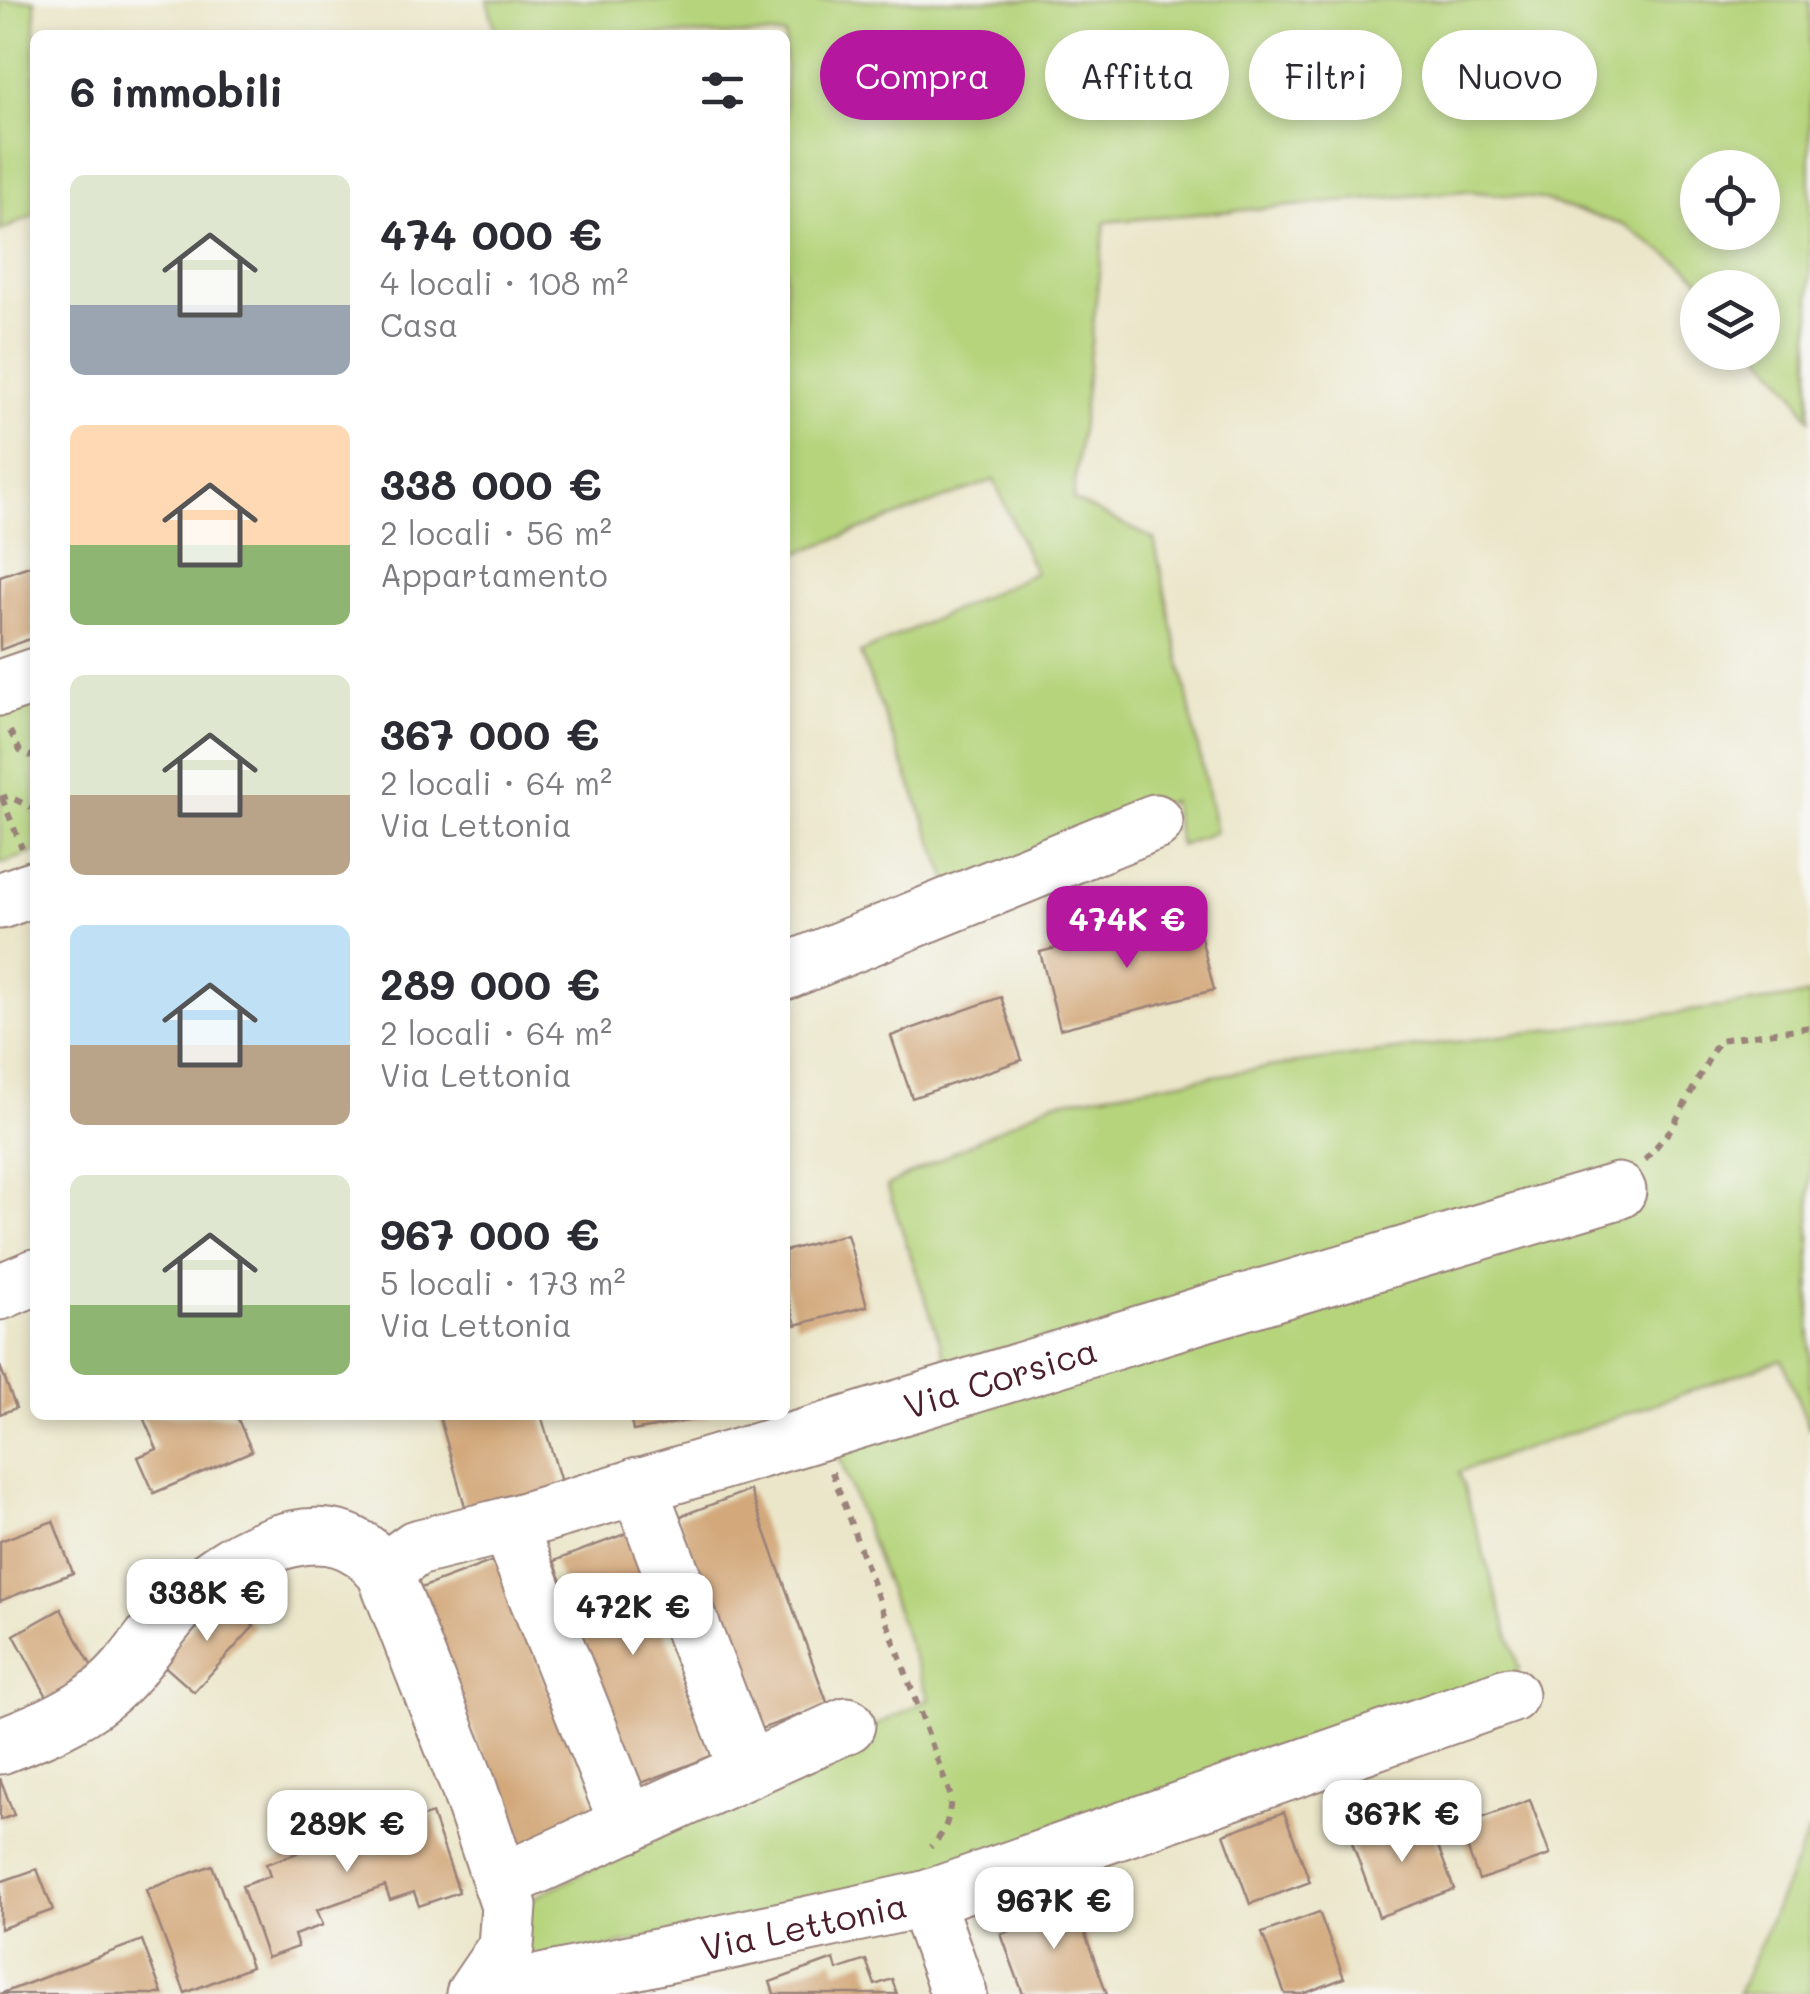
<!DOCTYPE html>
<html lang="it">
<head>
<meta charset="utf-8">
<style>
	:root { --surface:#fff; --page:#f2f2f3; --text:#2b2b33; --muted:#7c7c81; --accent:#b5179e }
	body { margin:0; font-family:Mali,sans-serif; background:var(--page); color:var(--text); height:100vh; display:flex; flex-direction:column; font-size:38px; white-space:nowrap }
	* { box-sizing:border-box; margin:0 }
	p { font-size:32px; color:var(--muted) }
	.icon { flex:none; width:55px; height:55px; fill:none; stroke:currentColor; stroke-width:2; stroke-linecap:round; stroke-linejoin:round }
	.map { position:relative; flex:1; overflow:hidden }
	.drawer { position:absolute; left:30px; top:30px; width:760px; height:1390px; display:flex; flex-direction:column; background:var(--surface); border-radius:15px; box-shadow:0 5px 15px #0003 }
	.drawer>* { flex:none }
	.hud { position:absolute; left:820px; top:30px; width:840px; height:90px; display:flex; gap:20px }
	.tools { position:absolute; left:1680px; top:150px; display:grid; gap:20px }
	.tools a { display:grid; place-items:center; width:100px; height:100px; border-radius:50%; background:var(--surface); box-shadow:0 5px 15px #0003; font-size:50px }
	.price { position:absolute; translate:-50% -85px; padding:0 22px; border-radius:20px; background:#fff; color:#222; font-size:32px; line-height:65px; filter:drop-shadow(0 2px 5px #0008) }
	.price::after { content:''; position:absolute; left:50%; top:60px; width:30px; height:22px; margin-left:-15px; background:inherit; clip-path:polygon(0 0,100% 0,50% 100%) }
	.price.on { background:var(--accent); color:#fff }
	ul { padding:0; list-style:none }
	li { display:flex; align-items:center; gap:30px; height:250px; padding:0 40px }
	li span { display:grid; place-items:center; flex:none; width:280px; height:200px; border-radius:15px; color:#555 }
	li>.icon { margin-inline-start:auto }
	span .icon { width:120px; height:120px; fill:#fffc; stroke-width:1 }
	li b { font-size:42px }
	h2 { display:flex; justify-content:space-between; align-items:center; height:120px; padding:0 40px; font-size:42px }
	.chip { padding:0 35px; border-radius:45px; background:var(--surface); box-shadow:0 5px 15px #0003; font-size:35px; line-height:90px }
	.chip.on { background:var(--accent); color:#fff }
	.map>svg:first-child { display:block }
</style>
</head>
<body>
<div class="map">
<svg width="1810" height="1994" viewBox="0 0 1810 1994">
	<rect width="100%" height="100%" fill="#f6f6f2"/>
	<filter id="ink" filterUnits="userSpaceOnUse"><feTurbulence type="fractalNoise" baseFrequency=".01" numOctaves="2"/><feDisplacementMap in="SourceGraphic" scale="20" xChannelSelector="R" yChannelSelector="G"/><feConvolveMatrix kernelMatrix="1 2 1 2 8 2 1 2 1" color-interpolation-filters="sRGB"/></filter>
	<filter id="wash" filterUnits="userSpaceOnUse"><feTurbulence type="fractalNoise" baseFrequency=".0048" numOctaves="4" result="noise"/><feDisplacementMap in="SourceGraphic" scale="40" xChannelSelector="R" yChannelSelector="G"/><feGaussianBlur stdDeviation="2.25" result="paint"/><feColorMatrix in="noise" values="0 0 0 0 0 0 0 0 0 0 0 0 0 0 0 0 0 1.4 0 .05"/><feComposite in="paint" operator="in"/></filter>
	<g filter="url(#wash)">
		<rect width="100%" height="100%" fill="#ebe6c9"/>
		<g fill="#b5d47b" stroke="#807a53" stroke-width="2.5" fill-rule="evenodd">
			<path d="M0 0H35V215L0 231Z"/>
			<path d="M487 0H1810V419L1793 391 1761 353 1762 288 1706 287 1691 270 1623 225 1540 199 1466 191 1105 222 1073 500 1154 539 1216 832 1180 846 1171 801 951 888 860 653 1035 573 994 480 785 558V35H497ZM1698 168H1762V232H1698Z"/>
			<path d="M35 702V852L0 864V714Z"/>
			<path d="M1810 995V1430L1782 1359 1459 1472 1519 1669 1502 1684 919 1882 518 1966 520 1905 929 1699 833 1440 960 1401 887 1186 1053 1102 1275 1066Z"/>
			<path d="M1810 1829V1994H1738Z"/>
		</g>
		<g id="blocks">
			<g fill="#d3a97c">
				<path d="M35 564V637L0 650V576Z"/>
				<path d="M1195 913 1214 990 1060 1029 1040 952Z"/>
				<path d="M1001 997 1022 1060 912 1098 891 1036Z"/>
				<path d="M847 1234 867 1306 796 1325 785 1286V1251Z"/>
				<path d="M0 1366 16 1408 0 1414Z"/>
				<path d="M142 1415H236L252 1451 154 1493 138 1457 157 1449Z"/>
				<path d="M439 1415H541L565 1496 470 1524Z"/>
				<path d="M630 1415H708L709 1417 633 1431Z"/>
				<path d="M750 1490 828 1705 755 1731 678 1517Z"/>
				<path d="M53 1521 73 1573 0 1601V1541Z"/>
				<path d="M627 1533 712 1756 639 1784 554 1561Z"/>
				<path d="M498 1559 597 1816 517 1846 418 1589Z"/>
				<path d="M220 1596 254 1626 194 1692 160 1662Z"/>
				<path d="M61 1609 98 1678 51 1704 14 1635Z"/>
				<path d="M0 1778 14 1815 0 1820Z"/>
				<path d="M1530 1800 1550 1855 1479 1880 1459 1826Z"/>
				<path d="M1284 1812 1310 1882 1250 1904 1224 1834Z"/>
				<path d="M1425 1812 1454 1889 1379 1917 1351 1840Z"/>
				<path d="M432 1814 459 1892 419 1906 414 1892 390 1900 385 1886 317 1910 323 1925 294 1935 298 1947 267 1958 242 1886 270 1876 266 1864 297 1853 293 1840 360 1816 364 1826 395 1815 398 1825Z"/>
				<path d="M212 1865 251 1967 185 1993 146 1890Z"/>
				<path d="M37 1869 53 1910 0 1929V1882Z"/>
				<path d="M1070 1893 1107 1994H1023L1001 1934 1034 1922 1029 1908Z"/>
				<path d="M1319 1912 1344 1978 1303 1994H1285L1262 1933Z"/>
				<path d="M142 1940 162 1994H0Z"/>
				<path d="M834 1959 837 1970 866 1960 875 1985 892 1979 897 1994H774L770 1982Z"/>
			</g>
		</g>
	</g>
	<g filter="url(#ink)">
		<use href="#blocks" fill-opacity="0" stroke="#9a827a" stroke-width="2.5"/>
		<g fill="none" stroke-linecap="round" stroke-linejoin="round">
			<defs>
				<g id="minor">
					<path d="M0 688 35 676"/>
					<path d="M0 901 35 888"/>
					<path d="M785 972 1155 822"/>
					<path d="M0 1292 35 1277"/>
					<path d="M638 1485 747 1770"/>
					<path d="M508 1525 628 1825"/>
					<path id="s1" d="M384 1571 416 1548 508 1525 818 1433 1204 1314 1618 1191"/>
					<path d="M0 1746C36 1732 71 1719 102 1694 134 1670 154 1629 183 1601 222 1563 308 1511 362 1550 370 1555 377 1565 384 1571L468 1785 509 1906 506 1947 474 1994"/>
					<path d="M501 1882 847 1725"/>
					<path d="M925 1899 959 1994"/>
					<path id="s2" d="M486 1994 925 1899 1510 1695"/>
				</g>
			</defs>
			<use href="#minor" stroke="#9a827a" stroke-width="59"/>
			<g stroke="#9a827a" stroke-width="6" stroke-dasharray="8 8" stroke-linecap="butt">
				<path d="M10 731 20 751 35 758"/>
				<path d="M2 798 22 848"/>
				<path d="M0 799 8 796 35 809"/>
				<path d="M1645 1160 1672 1128 1719 1040 1810 1027"/>
				<path d="M832 1472 951 1797C949 1818 947 1832 930 1847"/>
			</g>
			<use href="#minor" stroke="#fff" stroke-width="55"/>
		</g>
	</g>
	<g text-anchor="middle" dominant-baseline="central" stroke-width="9" stroke-linejoin="round" paint-order="stroke">
		<g font-size="35" fill="#4a1f2b" stroke="#f6f6f2">
			<text stroke="none"><textPath href="#s1" startOffset="648">Via Corsica</textPath></text>
			<text stroke="none"><textPath href="#s2" startOffset="325">Via Lettonia</textPath></text>
		</g>
	</g>
</svg>
<div class="tools">
<a><svg class="icon" aria-label="locate" viewBox="0 0 24 24"><circle cx="12" cy="12" r="6"/><path d="M12 2v4M12 18v4M2 12h4M18 12h4"/></svg></a>
<a><svg class="icon" aria-label="layers" viewBox="0 0 24 24"><path d="M12 4l9 5-9 5-9-5zM3 14l9 5 9-5"/></svg></a>
</div>
<b class="price on" style="left:1127px;top:971px">474K €</b>
<b class="price" style="left:207px;top:1644px">338K €</b>
<b class="price" style="left:633px;top:1658px">472K €</b>
<b class="price" style="left:1402px;top:1865px">367K €</b>
<b class="price" style="left:347px;top:1875px">289K €</b>
<b class="price" style="left:1054px;top:1952px">967K €</b>
<div class="hud">
<a class="chip on">Compra</a>
<a class="chip">Affitta</a>
<a class="chip">Filtri</a>
<a class="chip">Nuovo</a>
</div>
<section class="drawer">
<h2>6 immobili<svg class="icon" aria-label="filters" viewBox="0 0 24 24"><path d="M4 7h16M4 17h16"/><circle cx="9" cy="7" r="2"/><circle cx="15" cy="17" r="2"/></svg></h2>
<ul>
<li><span style="background:linear-gradient(#dfe7d0 65%,#9aa5b1 0)"><svg class="icon" aria-label="home" viewBox="0 0 24 24"><path d="M3 11l9-7 9 7M6 9v11h12V9"/></svg></span><div><b>474 000 €</b><p>4 locali · 108 m²</p><p>Casa</p></div></li>
<li><span style="background:linear-gradient(#ffd9b3 60%,#8fb573 0)"><svg class="icon" aria-label="home" viewBox="0 0 24 24"><path d="M3 11l9-7 9 7M6 9v11h12V9"/></svg></span><div><b>338 000 €</b><p>2 locali · 56 m²</p><p>Appartamento</p></div></li>
<li><span style="background:linear-gradient(#dfe7d0 60%,#b9a48a 0)"><svg class="icon" aria-label="home" viewBox="0 0 24 24"><path d="M3 11l9-7 9 7M6 9v11h12V9"/></svg></span><div><b>367 000 €</b><p>2 locali · 64 m²</p><p>Via Lettonia</p></div></li>
<li><span style="background:linear-gradient(#bfe0f5 60%,#b9a48a 0)"><svg class="icon" aria-label="home" viewBox="0 0 24 24"><path d="M3 11l9-7 9 7M6 9v11h12V9"/></svg></span><div><b>289 000 €</b><p>2 locali · 64 m²</p><p>Via Lettonia</p></div></li>
<li><span style="background:linear-gradient(#dfe7d0 65%,#8fb573 0)"><svg class="icon" aria-label="home" viewBox="0 0 24 24"><path d="M3 11l9-7 9 7M6 9v11h12V9"/></svg></span><div><b>967 000 €</b><p>5 locali · 173 m²</p><p>Via Lettonia</p></div></li>
</ul>
</section>
</div>
</body>
</html>
